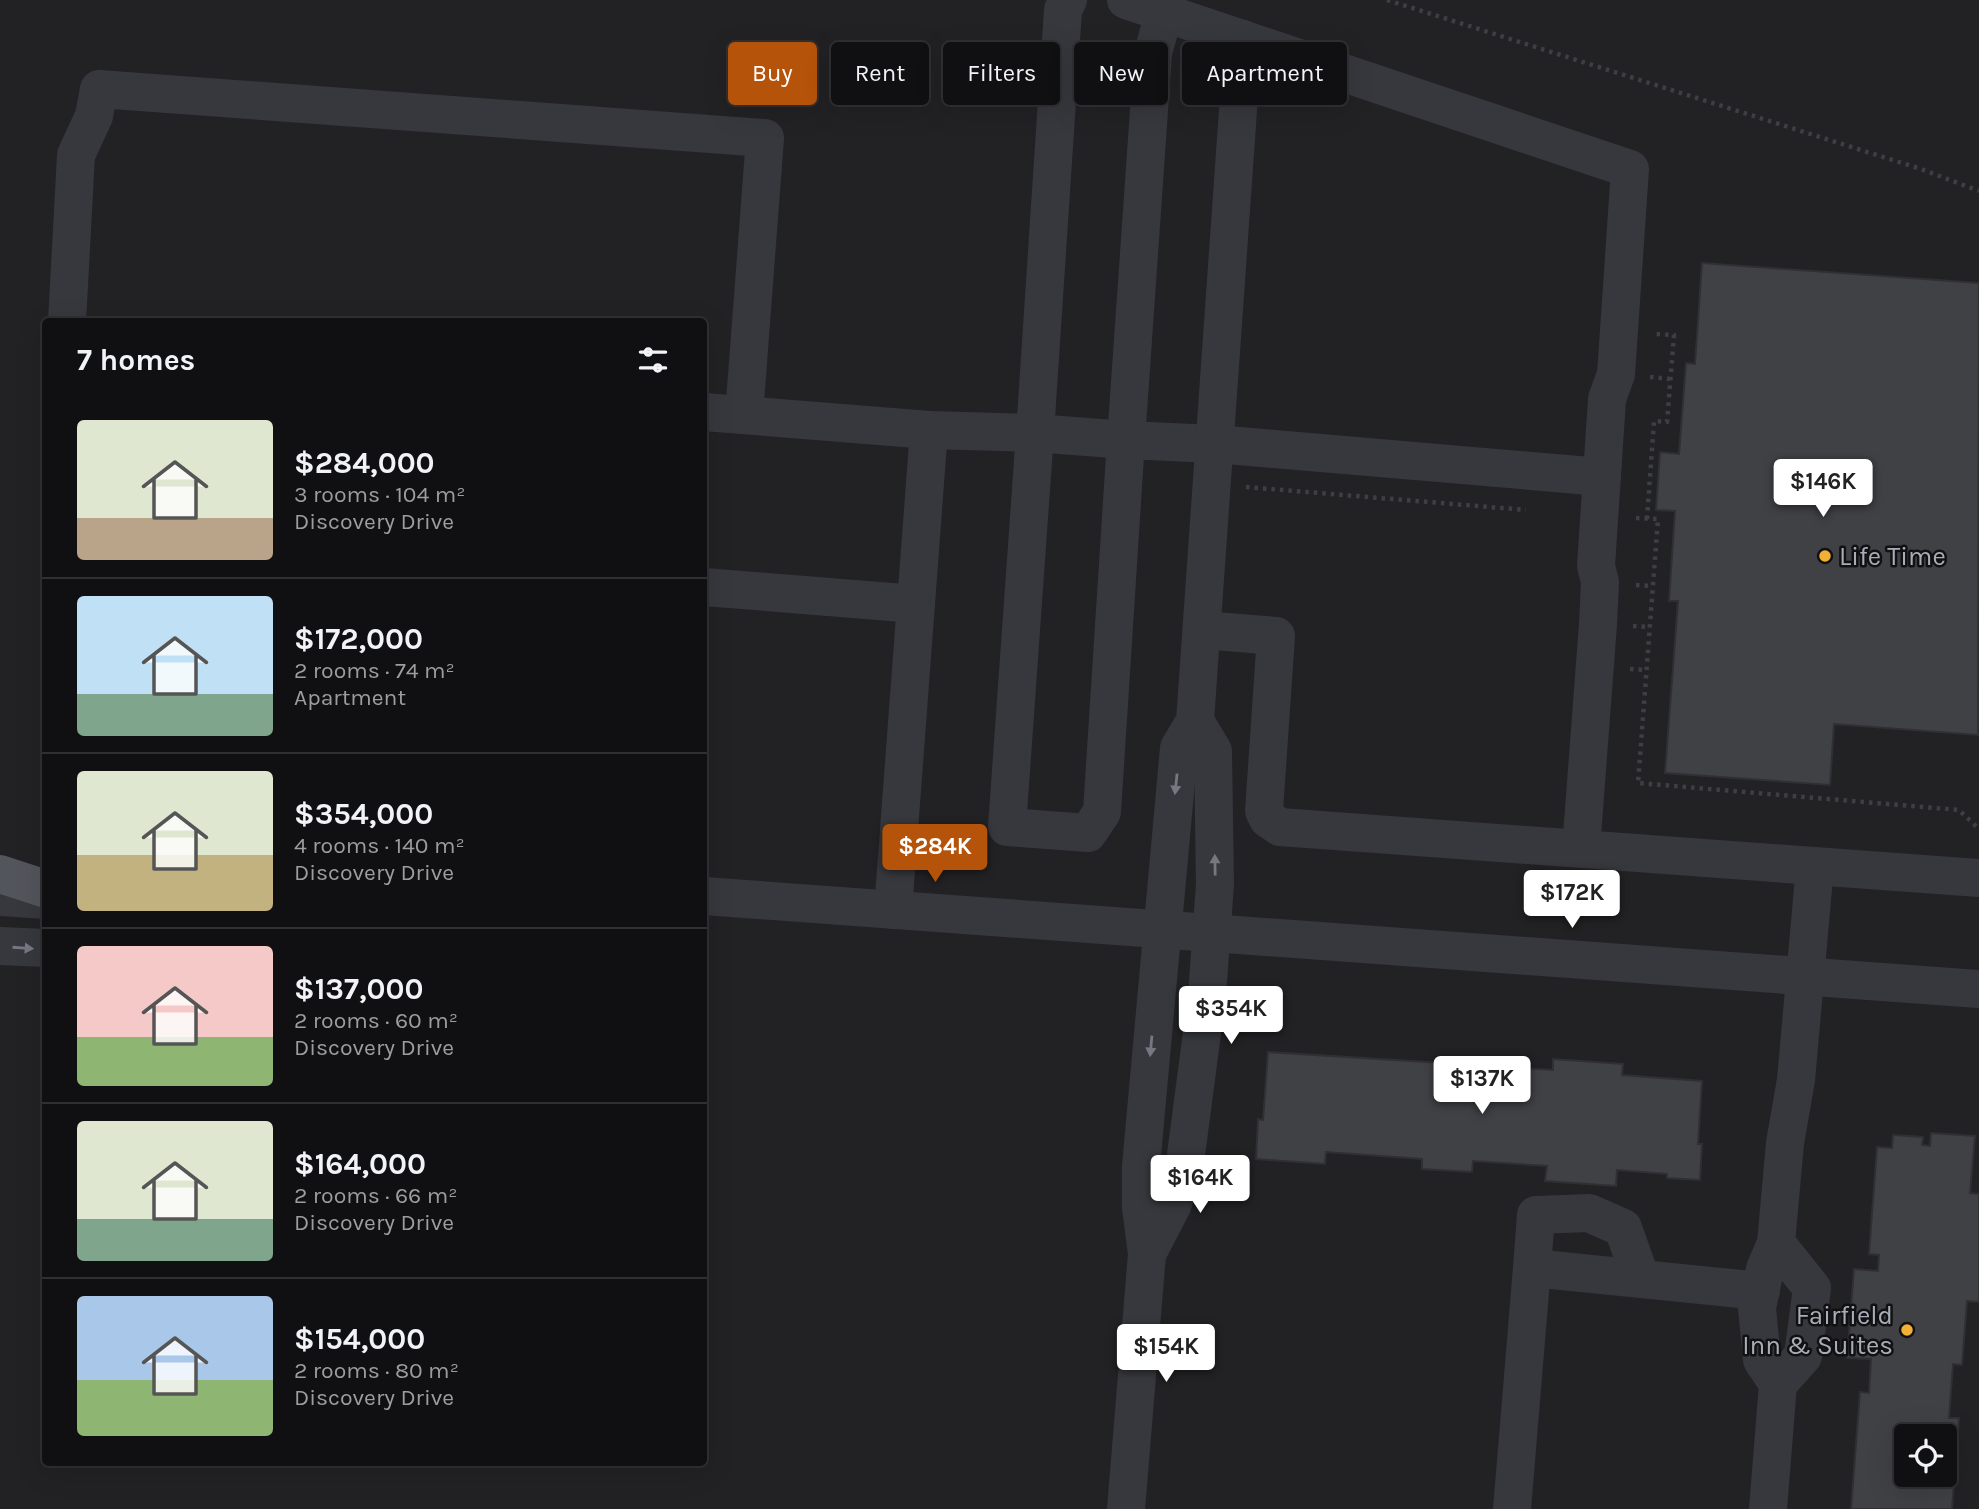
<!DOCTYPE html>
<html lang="en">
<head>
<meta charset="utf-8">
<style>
	:root { --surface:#101012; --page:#19191b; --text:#f1f3f6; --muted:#9c9d9f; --line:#303032; --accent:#b45309 }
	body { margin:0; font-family:Karla,sans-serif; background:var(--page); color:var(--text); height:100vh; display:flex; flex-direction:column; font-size:26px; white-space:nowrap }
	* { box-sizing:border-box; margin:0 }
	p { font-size:23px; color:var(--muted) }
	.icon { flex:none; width:38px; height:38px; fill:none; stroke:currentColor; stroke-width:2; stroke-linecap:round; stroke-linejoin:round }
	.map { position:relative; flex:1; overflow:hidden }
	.panel { position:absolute; left:42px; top:318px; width:665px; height:1148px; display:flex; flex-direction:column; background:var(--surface); border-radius:7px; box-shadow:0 7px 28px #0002,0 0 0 2px var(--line) }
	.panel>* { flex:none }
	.guide { position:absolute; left:728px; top:42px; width:665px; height:63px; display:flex; gap:14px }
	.fabs { position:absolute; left:1894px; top:1424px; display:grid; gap:14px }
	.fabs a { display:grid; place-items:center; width:63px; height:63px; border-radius:7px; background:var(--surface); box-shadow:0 7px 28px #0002,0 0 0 2px var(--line); font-size:35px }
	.price { position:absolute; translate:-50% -60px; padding:0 16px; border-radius:7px; background:#fff; color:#222; font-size:23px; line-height:46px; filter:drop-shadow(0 2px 4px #0008) }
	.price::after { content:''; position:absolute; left:50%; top:42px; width:21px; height:16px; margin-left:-10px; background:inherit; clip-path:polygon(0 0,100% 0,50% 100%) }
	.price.selected { background:var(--accent); color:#fff }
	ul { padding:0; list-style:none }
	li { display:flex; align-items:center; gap:21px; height:175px; padding:0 35px }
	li+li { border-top:2px solid var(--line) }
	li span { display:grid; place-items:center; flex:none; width:196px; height:140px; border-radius:7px; color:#555 }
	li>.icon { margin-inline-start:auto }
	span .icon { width:84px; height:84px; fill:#fffc; stroke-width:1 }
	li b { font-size:30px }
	h2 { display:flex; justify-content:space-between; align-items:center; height:84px; padding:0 35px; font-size:30px }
	.chip { padding:0 24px; border-radius:7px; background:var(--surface); box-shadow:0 7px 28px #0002,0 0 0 2px var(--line); font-size:24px; line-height:63px }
	.chip.selected { background:var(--accent); color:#fff }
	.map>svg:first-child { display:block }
</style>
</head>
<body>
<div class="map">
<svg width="1979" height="1509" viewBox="0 0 1979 1509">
	<rect width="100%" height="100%" fill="#161618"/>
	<path fill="#222225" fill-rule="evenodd" d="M0 0H1979V1509H0ZM46 322H704V1463H46ZM1906 1437H1944V1475H1906Z"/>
	<g fill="#404145" stroke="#303034" stroke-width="2" fill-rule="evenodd">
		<path d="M1702 263 1979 283 1978 735 1834 724 1830 785 1665 773 1678 601H1669L1675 511 1656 510 1660 452 1679 454 1686 363 1695 364Z"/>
		<path d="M1268 1052 1553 1070V1059L1623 1064 1622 1075 1702 1081 1698 1144H1702L1700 1180 1667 1178V1174L1617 1170 1616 1186 1545 1181 1547 1166 1473 1161 1472 1172 1422 1169V1159L1326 1152 1325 1164 1256 1159 1258 1119 1263 1120Z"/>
		<path d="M1931 1133 1975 1136 1970 1193 1979 1194V1302L1967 1301 1962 1365 1953 1364 1949 1418H1959L1952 1509H1851L1860 1392 1869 1393 1871 1359 1847 1358 1854 1269 1878 1271 1879 1255 1869 1254 1877 1147 1892 1148 1893 1135 1923 1137 1922 1145 1930 1146ZM1906 1437H1944V1475H1906Z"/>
	</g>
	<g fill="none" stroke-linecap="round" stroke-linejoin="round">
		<g stroke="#3d3f44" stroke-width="4.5" stroke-dasharray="3.5 5" stroke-linecap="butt">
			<path d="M1387 0 1921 169 1979 191"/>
			<path d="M1650 377 1670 379"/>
			<path d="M1246 487 1526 510"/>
			<path d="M1636 518 1658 519 1638 783 1959 810 1979 829"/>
			<path d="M1647 519 1654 421 1667 422 1674 335 1655 334"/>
			<path d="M1636 585 1653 586"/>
			<path d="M1633 626 1650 627"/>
			<path d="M1630 669 1646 670"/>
		</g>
		<g stroke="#37383d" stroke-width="38">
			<path d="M1068 0 1063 10 1035 433 1126 440 1153 53 1164 13"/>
			<path d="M1126 0 1630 169 1616 374 1607 399 1596 566 1600 582 1598 624 1581 849"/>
			<path d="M67 322 76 155 94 116 99 89 765 138 744 415"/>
			<path d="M704 412 929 430 1035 433 1007 827 1088 833 1102 812 1126 440 1215 444 1602 477"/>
			<path d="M704 587 916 604"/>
			<path d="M1202 630 1276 636 1264 811 1268 819 1280 827 1979 878"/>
			<path d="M704 896 1979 989"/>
			<path d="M0 897 46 900"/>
			<path d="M893 910 929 430"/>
			<path d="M0 946 46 948"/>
			<path d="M1776 1243 1812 1288 1803 1356 1778 1384"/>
			<path d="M1147 1254 1172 1206 1184 1170 1207 995 1215 884 1213 751 1195 721"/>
			<path d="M1532 1268 1536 1215 1589 1213 1623 1228 1641 1279"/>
			<path d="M1126 1509 1147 1254 1141 1207V1166L1179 748 1195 721 1243 39"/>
			<path d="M1512 1509 1532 1268 1761 1291"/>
			<path d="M1768 1509 1778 1384 1762 1360 1757 1308 1765 1269 1776 1243 1785 1143 1796 1080 1815 866"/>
		</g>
		<path stroke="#53555c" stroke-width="38" d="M0 874 46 889"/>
	</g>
	<defs><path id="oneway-solid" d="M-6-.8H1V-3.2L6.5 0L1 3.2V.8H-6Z" transform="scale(1.75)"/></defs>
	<g fill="#757881">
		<use href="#oneway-solid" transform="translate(1176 784) rotate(96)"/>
		<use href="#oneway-solid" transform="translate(1215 865) rotate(-91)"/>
		<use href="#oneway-solid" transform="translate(23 948) rotate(4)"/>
		<use href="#oneway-solid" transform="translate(1151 1046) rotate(95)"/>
	</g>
	<g fill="#f2b134" stroke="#111113" stroke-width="2.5">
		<circle cx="1825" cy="556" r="7"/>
		<circle cx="1907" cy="1330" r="7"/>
	</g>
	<g text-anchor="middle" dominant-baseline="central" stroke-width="5" stroke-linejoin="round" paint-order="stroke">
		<g font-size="26" fill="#a8adb8" stroke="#111113" text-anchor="start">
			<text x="1839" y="556">Life Time</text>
			<text x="1893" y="1315" text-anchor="end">Fairfield<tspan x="1893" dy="30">Inn &amp; Suites</tspan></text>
		</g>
	</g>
</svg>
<div class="fabs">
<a><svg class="icon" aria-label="locate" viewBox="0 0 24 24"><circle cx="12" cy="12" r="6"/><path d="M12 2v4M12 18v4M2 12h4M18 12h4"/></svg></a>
</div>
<b class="price" style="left:1823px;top:519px">$146K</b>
<b class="price selected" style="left:935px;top:884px">$284K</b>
<b class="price" style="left:1572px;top:930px">$172K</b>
<b class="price" style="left:1231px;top:1046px">$354K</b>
<b class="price" style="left:1482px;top:1116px">$137K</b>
<b class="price" style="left:1200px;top:1215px">$164K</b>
<b class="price" style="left:1166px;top:1384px">$154K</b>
<div class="guide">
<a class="chip selected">Buy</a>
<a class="chip">Rent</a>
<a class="chip">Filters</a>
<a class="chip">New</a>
<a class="chip">Apartment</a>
</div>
<section class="panel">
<h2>7 homes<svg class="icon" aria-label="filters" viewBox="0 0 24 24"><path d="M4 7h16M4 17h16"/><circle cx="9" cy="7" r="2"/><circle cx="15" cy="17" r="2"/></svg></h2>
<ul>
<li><span style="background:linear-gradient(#dfe7d0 70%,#b9a48a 0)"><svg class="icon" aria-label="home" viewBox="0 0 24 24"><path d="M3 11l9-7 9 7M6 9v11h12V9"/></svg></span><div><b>$284,000</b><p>3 rooms · 104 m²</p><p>Discovery Drive</p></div></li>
<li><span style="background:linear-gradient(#bfe0f5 70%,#7fa58c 0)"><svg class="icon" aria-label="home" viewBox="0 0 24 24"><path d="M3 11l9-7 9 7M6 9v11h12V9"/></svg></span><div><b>$172,000</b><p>2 rooms · 74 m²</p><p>Apartment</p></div></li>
<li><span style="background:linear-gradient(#dfe7d0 60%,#c2b280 0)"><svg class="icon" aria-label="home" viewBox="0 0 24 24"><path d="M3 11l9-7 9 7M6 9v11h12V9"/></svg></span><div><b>$354,000</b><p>4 rooms · 140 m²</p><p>Discovery Drive</p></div></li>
<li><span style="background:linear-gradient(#f6c9c9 65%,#8fb573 0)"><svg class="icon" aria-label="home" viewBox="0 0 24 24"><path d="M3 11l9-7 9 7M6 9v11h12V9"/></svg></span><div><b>$137,000</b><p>2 rooms · 60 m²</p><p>Discovery Drive</p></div></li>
<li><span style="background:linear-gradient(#dfe7d0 70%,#7fa58c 0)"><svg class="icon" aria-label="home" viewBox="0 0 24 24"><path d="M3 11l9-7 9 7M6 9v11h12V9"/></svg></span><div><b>$164,000</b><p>2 rooms · 66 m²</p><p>Discovery Drive</p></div></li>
<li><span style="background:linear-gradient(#a9c7e8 60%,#8fb573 0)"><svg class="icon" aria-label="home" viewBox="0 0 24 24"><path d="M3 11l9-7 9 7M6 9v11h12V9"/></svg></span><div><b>$154,000</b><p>2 rooms · 80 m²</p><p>Discovery Drive</p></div></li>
</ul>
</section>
</div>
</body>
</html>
